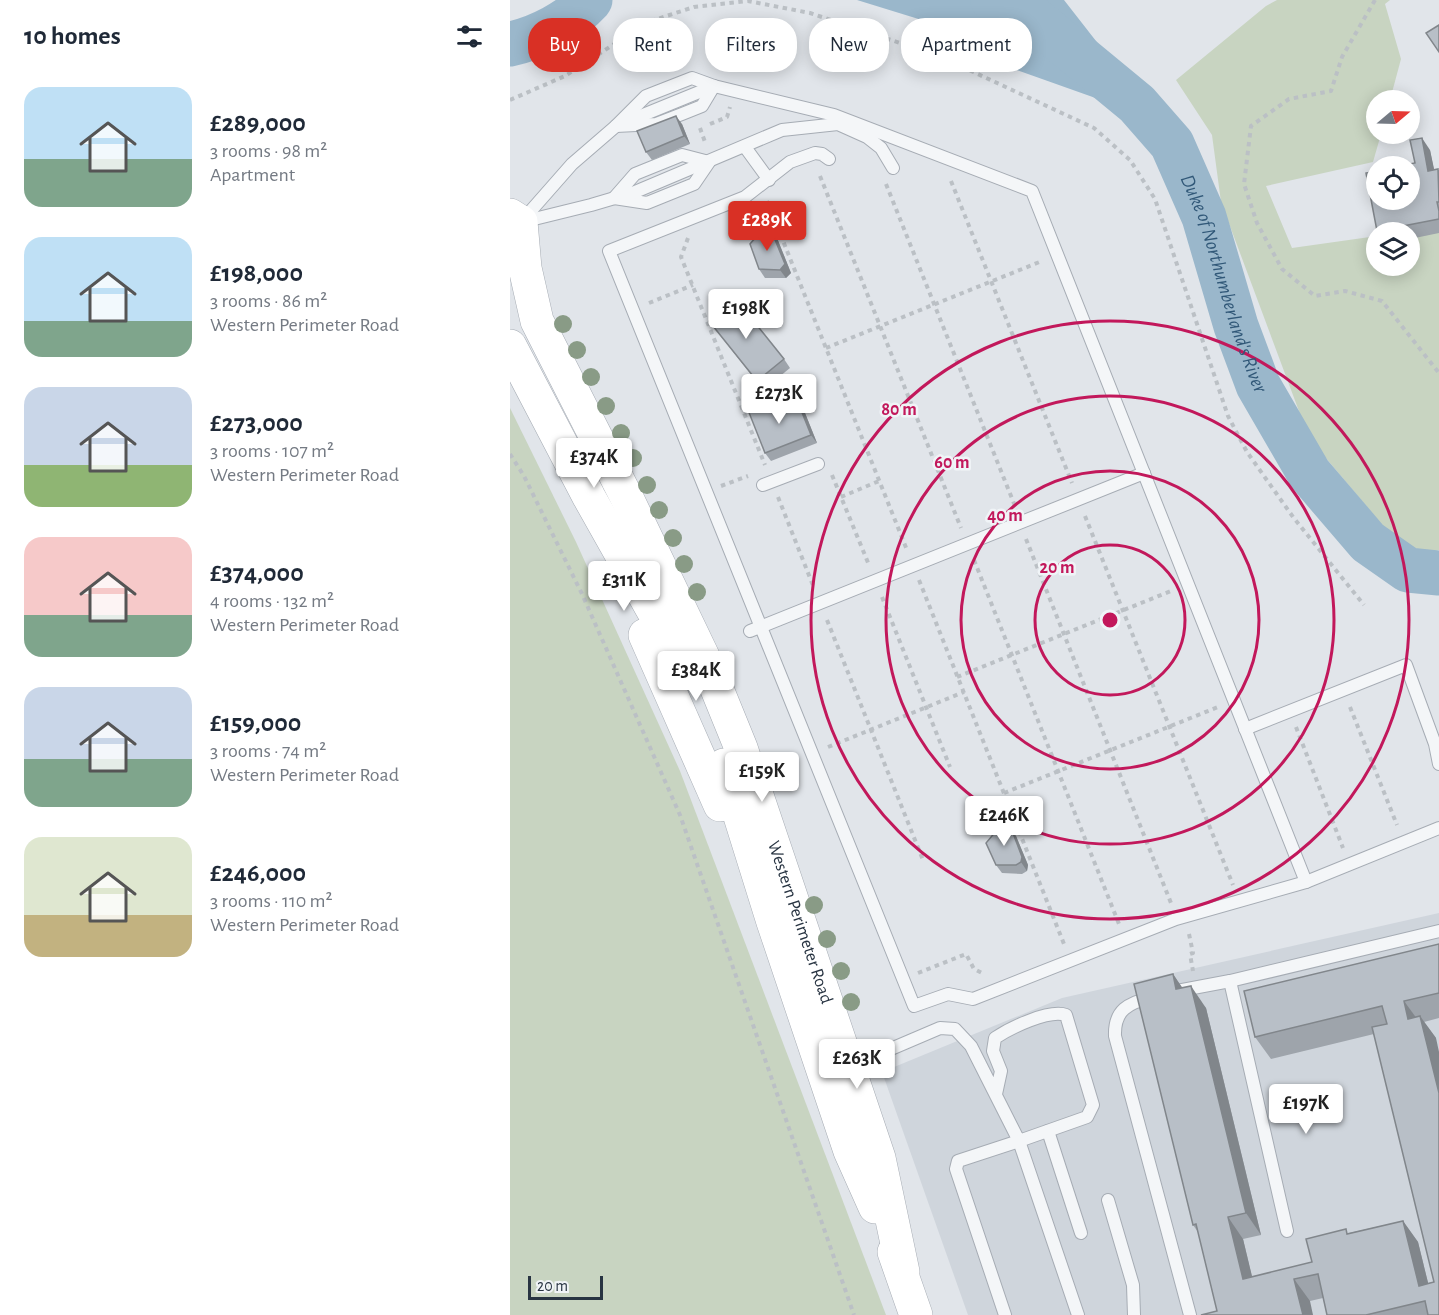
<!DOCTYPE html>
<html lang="en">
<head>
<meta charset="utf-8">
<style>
	:root { --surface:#fff; --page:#f6f6f7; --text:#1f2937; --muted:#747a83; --accent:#d93025 }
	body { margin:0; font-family:"Alegreya Sans",sans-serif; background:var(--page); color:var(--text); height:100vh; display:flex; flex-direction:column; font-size:22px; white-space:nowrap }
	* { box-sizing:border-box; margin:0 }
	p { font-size:20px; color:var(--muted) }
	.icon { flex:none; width:33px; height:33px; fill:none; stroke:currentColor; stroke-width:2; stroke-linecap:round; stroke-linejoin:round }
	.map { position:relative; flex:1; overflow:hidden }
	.side { display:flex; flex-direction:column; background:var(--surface); width:510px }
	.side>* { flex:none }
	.top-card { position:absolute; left:18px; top:18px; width:570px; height:54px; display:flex; gap:12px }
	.needle { width:39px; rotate:71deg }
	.tools { position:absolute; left:856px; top:90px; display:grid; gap:12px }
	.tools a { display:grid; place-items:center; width:54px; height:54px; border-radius:50%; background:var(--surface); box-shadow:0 3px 15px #0003; font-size:30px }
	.scale { position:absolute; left:18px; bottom:15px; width:75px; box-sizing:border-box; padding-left:6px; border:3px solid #283442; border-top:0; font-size:16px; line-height:21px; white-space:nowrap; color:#283442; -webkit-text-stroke:4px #f0f4f7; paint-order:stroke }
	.price { position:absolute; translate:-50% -51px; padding:0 14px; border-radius:6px; background:#fff; color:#222; font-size:20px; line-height:39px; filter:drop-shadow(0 2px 3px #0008) }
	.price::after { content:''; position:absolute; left:50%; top:36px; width:18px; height:14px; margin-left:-9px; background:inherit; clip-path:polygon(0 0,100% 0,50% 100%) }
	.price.current { background:var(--accent); color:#fff }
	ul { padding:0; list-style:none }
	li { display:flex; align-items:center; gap:18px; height:150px; padding:0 24px }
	li span { display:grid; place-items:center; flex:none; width:168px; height:120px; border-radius:18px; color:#555 }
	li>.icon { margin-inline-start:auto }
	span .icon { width:72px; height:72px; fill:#fffc; stroke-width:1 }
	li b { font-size:26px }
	h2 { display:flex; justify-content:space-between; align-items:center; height:72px; padding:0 24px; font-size:26px }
	.pill { padding:0 21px; border-radius:24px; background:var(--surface); box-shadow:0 3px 15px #0003; font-size:21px; line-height:54px }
	.pill.current { background:var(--accent); color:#fff }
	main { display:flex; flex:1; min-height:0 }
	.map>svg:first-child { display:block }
</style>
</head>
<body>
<main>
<section class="side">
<h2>10 homes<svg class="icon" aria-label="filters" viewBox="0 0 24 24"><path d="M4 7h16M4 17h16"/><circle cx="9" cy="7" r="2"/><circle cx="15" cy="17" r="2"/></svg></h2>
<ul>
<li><span style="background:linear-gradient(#bfe0f5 60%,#7fa58c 0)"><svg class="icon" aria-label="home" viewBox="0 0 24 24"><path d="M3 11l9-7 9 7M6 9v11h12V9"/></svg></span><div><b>£289,000</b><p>3 rooms · 98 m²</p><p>Apartment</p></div></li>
<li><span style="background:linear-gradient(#bfe0f5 70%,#7fa58c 0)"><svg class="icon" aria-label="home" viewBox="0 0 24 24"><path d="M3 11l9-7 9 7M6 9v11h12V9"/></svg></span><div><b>£198,000</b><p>3 rooms · 86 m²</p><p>Western Perimeter Road</p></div></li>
<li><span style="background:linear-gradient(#c9d6e8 65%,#8fb573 0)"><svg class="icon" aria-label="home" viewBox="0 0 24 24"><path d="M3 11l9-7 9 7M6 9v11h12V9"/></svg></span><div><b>£273,000</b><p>3 rooms · 107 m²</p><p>Western Perimeter Road</p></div></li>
<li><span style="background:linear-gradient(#f6c9c9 65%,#7fa58c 0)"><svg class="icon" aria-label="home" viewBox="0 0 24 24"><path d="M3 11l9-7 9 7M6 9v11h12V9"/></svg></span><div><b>£374,000</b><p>4 rooms · 132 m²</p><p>Western Perimeter Road</p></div></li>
<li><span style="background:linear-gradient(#c9d6e8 60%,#7fa58c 0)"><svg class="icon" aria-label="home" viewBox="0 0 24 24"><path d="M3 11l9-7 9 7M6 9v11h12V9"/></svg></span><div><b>£159,000</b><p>3 rooms · 74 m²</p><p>Western Perimeter Road</p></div></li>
<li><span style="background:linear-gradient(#dfe7d0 65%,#c2b280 0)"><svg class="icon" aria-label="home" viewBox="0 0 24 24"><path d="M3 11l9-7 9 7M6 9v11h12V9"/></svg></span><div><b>£246,000</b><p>3 rooms · 110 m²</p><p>Western Perimeter Road</p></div></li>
</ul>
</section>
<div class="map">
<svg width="929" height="1315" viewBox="0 0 929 1315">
	<rect width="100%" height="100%" fill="#e1e5ea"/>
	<path fill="#cfd5dc" d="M929 913V1315H458L372 1072 552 998Z"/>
	<g fill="#c8d4c1">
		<path d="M767 0H880L875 4 891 59 880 100H867V134H871L863 162 756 186 782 248 867 236V266H900V232L929 227V550L900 558 799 438 711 202 702 135 666 80 756 6Z"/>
		<path d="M0 408 66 542 170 771 376 1315H0Z"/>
	</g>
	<path fill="#9ab7cb" d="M347 0H554L625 91 608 106 501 68 415 21Z"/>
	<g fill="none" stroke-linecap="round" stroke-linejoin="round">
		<g stroke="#9ab7cb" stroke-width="45">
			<path id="s1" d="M483 0 524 19 627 104 662 144 694 217 726 326 748 385 799 473 858 542 898 570 929 573"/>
			<path d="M0 44C28 38 60 22 80 0"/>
		</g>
		<defs>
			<g id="lane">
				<path d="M182 78 204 86 192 106 172 114 146 124 106 126 136 96Z"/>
				<path d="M235 147 259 180"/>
				<path d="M172 155 199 162 184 184 137 203 104 198 125 174Z"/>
				<path d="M319 159 312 154 305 153 280 162 235 197 99 251 404 1006 438 994 463 999 666 919 796 882 929 828"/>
				<path d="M11 222 62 164 106 126 204 86 324 115 522 191 796 882"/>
				<path d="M12 222 81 205 125 192 272 130 328 124 357 137 371 148 383 168"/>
				<path d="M253 485 308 464"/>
				<path d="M240 631 634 473"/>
				<path d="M735 729 896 665 925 744 929 764"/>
				<path d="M720 981 777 1231"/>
				<path d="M667 991 720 981 929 931"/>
				<path d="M642 997C618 1003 604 1010 605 1036L680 1315"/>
				<path d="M341 1066 430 1028 445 1029 461 1046 509 1141 577 1117 583 1105 556 1015C539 1009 500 1028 485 1038L483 1051 491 1071 486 1094"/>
				<path d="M538 1131 571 1233"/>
				<path d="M598 1200 623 1285 624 1315"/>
				<path d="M495 1315 446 1169 448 1161 509 1141 568 1315"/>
			</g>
			<g id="secondary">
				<path id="s2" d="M0 215 11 222 15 268 27 321 116 496 198 667 231 748 369 1158 393 1272"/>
				<path d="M0 346 79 497 177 671"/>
				<path d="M135 635 210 805"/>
				<path d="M214 765 263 922 340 1151 365 1207"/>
				<path d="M384 1252 406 1315"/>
			</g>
		</defs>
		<use href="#lane" stroke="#a6acb4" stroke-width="14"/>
		<use href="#secondary" stroke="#a6acb4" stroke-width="34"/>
		<g stroke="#bbc0c5" stroke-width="4" stroke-dasharray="4.5 4.5" stroke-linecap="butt">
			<path d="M865 0 832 57 821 91 779 99 741 126 734 184 747 223 772 269 805 296 835 291 872 301 929 373"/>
			<path d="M0 100 55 76 138 22 184 7 238 1 300 13 429 56 584 128 620 160 645 199 718 416 737 452 783 517 854 605"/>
			<path d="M200 124 217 117 220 107"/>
			<path d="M190 128 195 142"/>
			<path d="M310 176 451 528"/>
			<path d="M441 181 562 483"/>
			<path d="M376 184 505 506"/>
			<path d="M257 201 397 550"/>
			<path d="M235 215 245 224 267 225"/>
			<path d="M178 238 171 257 255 465"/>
			<path d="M139 303 183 285"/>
			<path d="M316 348 532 261"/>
			<path d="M0 454 14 476 72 594 170 815 344 1315"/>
			<path d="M322 475 359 565"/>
			<path d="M211 486 238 476"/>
			<path d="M268 497 304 588"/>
			<path d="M331 497 369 481"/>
			<path d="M575 516 723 885"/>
			<path d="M516 539 661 903"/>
			<path d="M464 560 609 924"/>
			<path d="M409 580 554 944"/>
			<path d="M372 597 440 767"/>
			<path d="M317 620 413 860"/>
			<path d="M447 677 661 591"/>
			<path d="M840 707 887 825"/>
			<path d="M786 727 833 848"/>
			<path d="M318 747 454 692"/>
			<path d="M494 793 708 707"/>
			<path d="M679 934 683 953 680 954 683 971"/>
			<path d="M408 973 456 954 464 969 474 974"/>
		</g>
		<use href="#lane" stroke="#f4f6f8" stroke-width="12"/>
		<use href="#secondary" stroke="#fff" stroke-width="33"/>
	</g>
	<g fill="#899b86">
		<circle cx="53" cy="324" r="9"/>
		<circle cx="67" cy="350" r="9"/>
		<circle cx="81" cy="377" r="9"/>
		<circle cx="96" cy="406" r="9"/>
		<circle cx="111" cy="433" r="9"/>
		<circle cx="123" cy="458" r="9"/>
		<circle cx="137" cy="485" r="9"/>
		<circle cx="149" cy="510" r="9"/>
		<circle cx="163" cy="538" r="9"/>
		<circle cx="174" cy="564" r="9"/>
		<circle cx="187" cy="592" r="9"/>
		<circle cx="304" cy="905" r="9"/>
		<circle cx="317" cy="939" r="9"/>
		<circle cx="331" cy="971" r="9"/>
		<circle cx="341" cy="1002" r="9"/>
	</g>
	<g fill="#9ea4ab">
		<path d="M172 124 180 144 142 160 136 152Z"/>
		<path d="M920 150 924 170H929V233L900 239V232H868L867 231 905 163Z"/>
		<path d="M261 230 267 238 281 273 276 278H255L249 269Z"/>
		<path d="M199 321 274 359 280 368 253 390Z"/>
		<path d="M253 404 258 412 293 408 307 443 261 461 255 453Z"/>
		<path d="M506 836 518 865 517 871 512 874 492 873 486 865Z"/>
		<path d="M929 944V1018L914 1022 926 1038 929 1315H817L813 1298 800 1301 707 1311 688 1232 683 1225 663 974 672 988 696 1008 751 1235 733 1239 742 1277 802 1262 839 1233 893 1221 908 1242 918 1283 924 1282 864 1034 761 1059 745 1037Z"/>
	</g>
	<g fill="#81868b">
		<path d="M166 116 172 124 180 144 174 136Z"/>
		<path d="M912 138 920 150 927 183 918 171Z"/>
		<path d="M261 230 267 238 281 273 276 278 270 270Z"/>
		<path d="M287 400 293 408 307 443 301 435Z"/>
		<path d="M501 828 506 836 518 865 517 871 511 862Z"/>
		<path d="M663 974 678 996 666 989Z"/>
		<path d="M681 986 696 1008 751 1235 736 1213Z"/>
		<path d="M894 1001 910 1023 898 1019Z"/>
		<path d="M910 1016 926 1038 929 1052V1093Z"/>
		<path d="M718 1217 733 1239 748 1301 733 1279Z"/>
		<path d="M893 1221 908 1242 924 1307 909 1286Z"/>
		<path d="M784 1279 800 1301 803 1315H793Z"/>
	</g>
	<g fill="#b8bfc7" stroke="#81868b" stroke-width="1.5">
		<path d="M929 25V52L916 33Z"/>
		<path d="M166 116 174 136 136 152 127 131Z"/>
		<path d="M912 138 918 171 928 169 929 202H927L929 211V219L867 231 856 173 867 171V200H900V166H889L905 163 900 140Z"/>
		<path d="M252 230H261L275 264 270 270 249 269 240 244Z"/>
		<path d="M226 299 274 359 247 381 199 321Z"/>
		<path d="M287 400 301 435 255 453 238 410 253 404 256 412Z"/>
		<path d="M492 824 501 828 512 857 511 862 506 865H486L476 843Z"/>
		<path d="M929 944V993L894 1001 898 1019 910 1016 929 1093V1315H918L915 1301 856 1315H817L808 1274 784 1279 793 1315H691L707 1311 686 1224 683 1225 624 984 663 974 666 989 681 986 736 1213 718 1217 733 1279 802 1262 796 1239 836 1229 837 1234 893 1221 909 1286 924 1282 862 1027 877 1024 872 1006 745 1037 734 991Z"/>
	</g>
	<g fill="none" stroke="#c2185b" stroke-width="3">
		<circle cx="600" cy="620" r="75"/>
		<circle cx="600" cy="620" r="149"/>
		<circle cx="600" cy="620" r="224"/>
		<circle cx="600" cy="620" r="299"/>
	</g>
	<g text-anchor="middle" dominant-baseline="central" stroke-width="5" stroke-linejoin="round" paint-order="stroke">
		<g font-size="18" fill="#283442" stroke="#f0f4f7">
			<text stroke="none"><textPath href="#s2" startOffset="771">Western Perimeter Road</textPath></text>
		</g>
		<g font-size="20" font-style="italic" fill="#315878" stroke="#f0f4f7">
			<text stroke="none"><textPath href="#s1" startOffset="381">Duke of Northumberland's River</textPath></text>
		</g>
	</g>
	<circle cx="600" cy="620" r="9" fill="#c2185b" stroke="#f0f4f7" stroke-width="3"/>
	<g font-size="18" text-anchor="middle" font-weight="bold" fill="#c2185b" stroke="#f0f4f7" stroke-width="5" stroke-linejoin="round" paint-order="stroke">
		<text x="389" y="415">80 m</text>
		<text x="442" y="468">60 m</text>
		<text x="495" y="521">40 m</text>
		<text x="547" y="573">20 m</text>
	</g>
</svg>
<div class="tools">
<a><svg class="needle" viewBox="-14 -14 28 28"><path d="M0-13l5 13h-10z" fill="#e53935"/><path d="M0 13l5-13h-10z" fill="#747a83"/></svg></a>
<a><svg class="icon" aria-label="locate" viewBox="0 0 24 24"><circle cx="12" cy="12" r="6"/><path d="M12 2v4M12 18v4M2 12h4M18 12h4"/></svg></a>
<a><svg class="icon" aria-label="layers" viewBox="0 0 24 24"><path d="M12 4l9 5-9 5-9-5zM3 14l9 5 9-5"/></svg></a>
</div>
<div class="scale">20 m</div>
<b class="price current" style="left:257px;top:252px">£289K</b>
<b class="price" style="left:236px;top:340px">£198K</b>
<b class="price" style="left:269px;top:425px">£273K</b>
<b class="price" style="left:84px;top:489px">£374K</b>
<b class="price" style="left:114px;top:612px">£311K</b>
<b class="price" style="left:186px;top:702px">£384K</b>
<b class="price" style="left:252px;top:803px">£159K</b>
<b class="price" style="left:494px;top:847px">£246K</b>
<b class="price" style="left:347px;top:1090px">£263K</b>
<b class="price" style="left:796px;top:1135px">£197K</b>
<div class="top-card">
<a class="pill current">Buy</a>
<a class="pill">Rent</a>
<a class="pill">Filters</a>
<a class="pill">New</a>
<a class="pill">Apartment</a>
</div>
</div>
</main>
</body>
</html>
